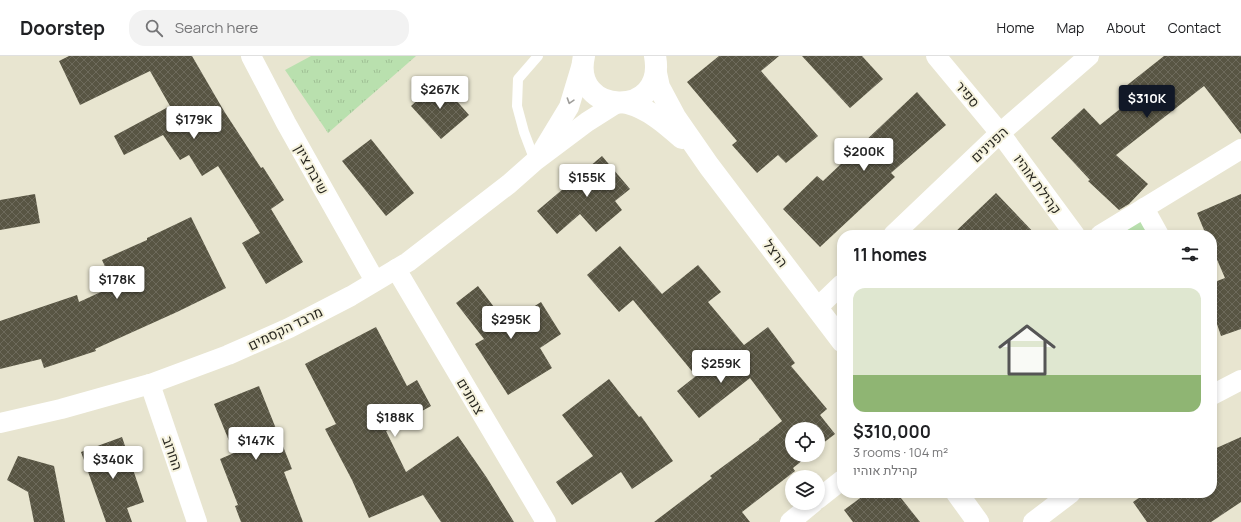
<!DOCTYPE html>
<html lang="en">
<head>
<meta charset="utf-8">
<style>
	:root { --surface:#fff; --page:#f2f2f2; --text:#202124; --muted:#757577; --line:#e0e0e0; --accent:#111827 }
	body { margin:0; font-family:Manrope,Heebo,sans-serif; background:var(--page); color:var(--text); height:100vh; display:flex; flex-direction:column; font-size:15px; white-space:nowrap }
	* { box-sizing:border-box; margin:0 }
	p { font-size:13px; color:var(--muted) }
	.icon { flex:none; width:22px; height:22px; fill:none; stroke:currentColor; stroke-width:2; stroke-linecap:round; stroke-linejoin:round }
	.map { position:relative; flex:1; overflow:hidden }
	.panel { position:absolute; left:837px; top:174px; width:380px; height:268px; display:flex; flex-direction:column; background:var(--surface); border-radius:16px; box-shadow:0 2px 6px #0003 }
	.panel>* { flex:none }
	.tools { position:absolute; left:785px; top:366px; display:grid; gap:8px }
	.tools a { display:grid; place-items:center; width:40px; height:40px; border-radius:50%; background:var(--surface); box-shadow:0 2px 6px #0003; font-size:20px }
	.price { position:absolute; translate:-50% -34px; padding:0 9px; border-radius:4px; background:#fff; color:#222; font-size:13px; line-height:26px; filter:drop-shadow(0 1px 2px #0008) }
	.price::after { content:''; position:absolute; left:50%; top:24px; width:12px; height:9px; margin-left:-6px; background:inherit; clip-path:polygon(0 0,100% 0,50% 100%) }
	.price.active { background:var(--accent); color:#fff }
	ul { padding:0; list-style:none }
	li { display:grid; align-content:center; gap:8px; height:212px; padding:0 16px }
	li+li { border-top:1px solid var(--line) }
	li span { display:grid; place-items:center; height:124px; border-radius:12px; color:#555 }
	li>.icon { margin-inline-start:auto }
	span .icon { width:72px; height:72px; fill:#fffc; stroke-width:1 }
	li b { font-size:17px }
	h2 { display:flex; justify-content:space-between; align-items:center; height:48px; padding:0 16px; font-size:17px }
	header { display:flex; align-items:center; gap:24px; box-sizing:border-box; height:56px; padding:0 20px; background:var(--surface); border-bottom:1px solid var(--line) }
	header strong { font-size:19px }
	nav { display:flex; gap:22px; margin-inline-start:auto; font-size:14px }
	.search { width:280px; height:36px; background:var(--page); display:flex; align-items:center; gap:10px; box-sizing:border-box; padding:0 14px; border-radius:16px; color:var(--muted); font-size:15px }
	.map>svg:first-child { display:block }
</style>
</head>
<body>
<header>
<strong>Doorstep</strong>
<div class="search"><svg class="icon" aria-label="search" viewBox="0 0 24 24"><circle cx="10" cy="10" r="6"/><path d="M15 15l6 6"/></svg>Search here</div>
<nav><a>Home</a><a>Map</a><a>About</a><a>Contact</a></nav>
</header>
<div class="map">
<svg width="1241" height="466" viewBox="0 0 1241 466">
	<defs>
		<pattern id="grass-tufts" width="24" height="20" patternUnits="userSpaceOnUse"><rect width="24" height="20" fill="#b9e0ae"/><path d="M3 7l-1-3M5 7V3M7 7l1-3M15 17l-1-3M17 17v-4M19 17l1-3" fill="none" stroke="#9fc095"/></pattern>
		<pattern id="building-cross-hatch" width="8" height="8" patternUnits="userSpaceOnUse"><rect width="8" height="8" fill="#585543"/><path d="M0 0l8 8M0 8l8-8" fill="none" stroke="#6d6a5b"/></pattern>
	</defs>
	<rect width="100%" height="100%" fill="#e8e5d0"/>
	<g fill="url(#grass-tufts)">
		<path d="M311 0H416L328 77 285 14Z"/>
		<path d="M1144 152 1159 179H1100Z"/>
	</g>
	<g fill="url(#building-cross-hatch)">
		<path d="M69 0H192L224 55 261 112 263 111 284 144 271 153 303 206 266 228 242 187 260 177 218 110 202 120 189 99 180 104 163 79 124 99 114 80 170 50 150 15 80 49 59 5Z"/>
		<path d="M719 0H779L761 15 818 80 786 107 778 99 757 117 732 89 737 85 687 26Z"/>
		<path d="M802 0H862L883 23 850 52Z"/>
		<path d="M1164 0H1241V78L1204 30 1116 99 1148 128 1129 148 1119 154 1088 125 1090 124 1051 82 1084 52 1100 69 1135 41 1126 30Z"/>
		<path d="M439 25 469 59 441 83 411 50Z"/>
		<path d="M917 36 946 69 891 117 895 121 820 191 783 153 817 120 823 125Z"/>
		<path d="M371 83 414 137 386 160 342 105Z"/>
		<path d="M602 100 630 133 615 145 622 154 596 176 580 158 557 178 537 155Z"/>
		<path d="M996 137 1036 179H952Z"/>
		<path d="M35 138 40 167 0 174V144Z"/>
		<path d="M1241 138V273L1221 280 1212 253V227L1225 222 1212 192V179H1206L1197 157Z"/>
		<path d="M191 161 226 232 177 256 95 293 96 295 44 312 41 303 0 313V265L77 239 79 246 114 230 102 204 147 184V182Z"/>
		<path d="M620 190 662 238 698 209 721 236 708 246 744 289 768 271 795 307 791 310 827 353 820 359 835 378 818 391V373H792V399H809L793 412 795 415 742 456 750 466H654L712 422 710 420 759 384V383L782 365 750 322 699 362 677 335 696 320 633 244 619 256 587 219Z"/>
		<path d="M478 230 507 268 541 246 561 278 540 292 552 312 508 339 475 288 484 283 456 247Z"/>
		<path d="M376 271 407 330 417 324 431 350 386 375 406 416 458 380 487 422 514 466H441L423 439 369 462 352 424 325 373 336 368 305 308Z"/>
		<path d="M609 323 639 361 641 360 673 405 632 433 621 416 572 449 556 426 593 400 562 359Z"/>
		<path d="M259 330 292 413 284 416 303 466H241L235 450 238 449 220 403 234 397 214 348Z"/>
		<path d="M122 381 144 446 127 452 132 466H106L81 396Z"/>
		<path d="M1241 381V446L1211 466H1147L1133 446 1146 437H1212V394Z"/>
		<path d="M18 400 54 410 65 466H34L28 436 7 424Z"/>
		<path d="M867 437H897L920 466H853L844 454Z"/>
	</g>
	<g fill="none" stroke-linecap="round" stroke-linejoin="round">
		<path stroke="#fff" stroke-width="10" d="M535 105 524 76 517 50 518 23 538 0"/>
		<g stroke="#fff" stroke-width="20">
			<path d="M251 0 286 67 375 225"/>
			<path d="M936 0 1000 77 1075 179"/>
			<path d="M543 94 569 51 582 8"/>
			<path d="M1144 152 1159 179"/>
			<path d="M893 179 1000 77 1089 0"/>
			<path d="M1100 179 1241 93"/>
			<path d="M396 213 546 466"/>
			<path d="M817 252 842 228"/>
			<path d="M150 328 197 466"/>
			<path d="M1212 339 1241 324"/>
			<path d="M0 367 61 353 150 328 228 299 289 272 351 240 408 206 509 128 535 105 587 66 617 47"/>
			<path d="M818 443 842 424"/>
			<path d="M790 466 813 447"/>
			<path d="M1033 466 1071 437"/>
		</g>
		<g stroke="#fff" stroke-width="22">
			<path d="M584 0C570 60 667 64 655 0"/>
			<path d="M656 17 659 31 675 61 709 110 842 285"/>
			<path d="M627 47C649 53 665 67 682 82"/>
			<path d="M957 437 978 466"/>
		</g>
	</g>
	<defs><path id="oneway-chevron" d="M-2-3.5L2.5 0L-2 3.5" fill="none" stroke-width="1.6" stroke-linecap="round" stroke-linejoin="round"/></defs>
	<use stroke="#9f9e9b" href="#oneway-chevron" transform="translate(570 45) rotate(108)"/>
	<g text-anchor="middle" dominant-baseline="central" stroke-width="4" stroke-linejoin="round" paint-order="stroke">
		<g font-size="14" fill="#292821" stroke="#f5f2dd">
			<text transform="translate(968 38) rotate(50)">ספיר</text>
			<text transform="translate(989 88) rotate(-43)">הפנינים</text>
			<text transform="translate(312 113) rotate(61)">שיבת ציון</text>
			<text transform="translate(1038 128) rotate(54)">קהילת אוהיו</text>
			<text transform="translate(776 197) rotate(53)">הרצל</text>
			<text transform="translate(285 272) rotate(-26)">מרבד הקסמים</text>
			<text transform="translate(471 340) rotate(59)">צנחנים</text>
			<text transform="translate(173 397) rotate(71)">החרוב</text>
		</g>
	</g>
</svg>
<div class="tools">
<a><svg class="icon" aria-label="locate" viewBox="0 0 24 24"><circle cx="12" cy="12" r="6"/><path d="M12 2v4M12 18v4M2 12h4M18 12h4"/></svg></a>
<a><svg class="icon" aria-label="layers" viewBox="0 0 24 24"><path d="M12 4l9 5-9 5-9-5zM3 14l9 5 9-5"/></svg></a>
</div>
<b class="price" style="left:440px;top:54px">$267K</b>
<b class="price active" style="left:1147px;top:63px">$310K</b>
<b class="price" style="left:194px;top:84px">$179K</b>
<b class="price" style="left:864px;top:116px">$200K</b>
<b class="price" style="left:587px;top:142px">$155K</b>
<b class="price" style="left:117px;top:244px">$178K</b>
<b class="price" style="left:511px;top:284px">$295K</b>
<b class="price" style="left:721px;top:328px">$259K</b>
<b class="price" style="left:395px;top:382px">$188K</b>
<b class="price" style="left:256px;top:405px">$147K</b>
<b class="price" style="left:113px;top:424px">$340K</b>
<section class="panel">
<h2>11 homes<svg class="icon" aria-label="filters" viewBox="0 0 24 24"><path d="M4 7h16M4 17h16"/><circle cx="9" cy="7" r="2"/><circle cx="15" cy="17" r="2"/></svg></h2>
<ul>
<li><span style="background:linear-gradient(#dfe7d0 70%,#8fb573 0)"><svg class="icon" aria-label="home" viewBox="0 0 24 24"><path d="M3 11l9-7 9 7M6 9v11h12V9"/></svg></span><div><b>$310,000</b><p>3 rooms · 104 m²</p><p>קהילת אוהיו</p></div></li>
</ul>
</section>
</div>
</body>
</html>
